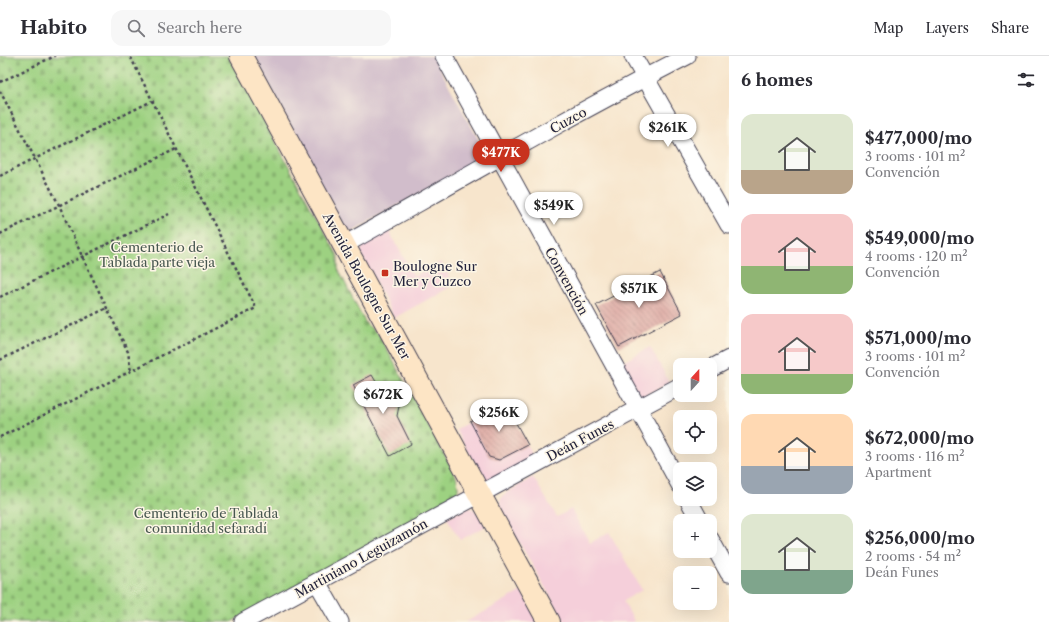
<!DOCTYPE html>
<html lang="en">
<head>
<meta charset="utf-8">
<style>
	:root { --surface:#fff; --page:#f7f7f7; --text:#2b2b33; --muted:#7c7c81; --line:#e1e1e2; --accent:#c8321e }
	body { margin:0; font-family:"Libre Caslon Text",serif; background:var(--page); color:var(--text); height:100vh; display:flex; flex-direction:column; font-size:15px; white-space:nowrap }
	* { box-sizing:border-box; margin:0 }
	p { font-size:13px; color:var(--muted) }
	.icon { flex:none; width:22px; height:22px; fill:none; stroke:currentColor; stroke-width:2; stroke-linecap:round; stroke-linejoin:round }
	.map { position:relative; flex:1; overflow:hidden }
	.details { display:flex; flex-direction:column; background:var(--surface); width:320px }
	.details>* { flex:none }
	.needle { width:26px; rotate:21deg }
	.fabs { position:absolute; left:673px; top:302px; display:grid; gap:8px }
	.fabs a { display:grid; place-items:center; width:44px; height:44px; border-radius:8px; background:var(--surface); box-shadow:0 4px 16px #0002; font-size:20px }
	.price { position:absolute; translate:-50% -34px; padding:0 9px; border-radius:14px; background:#fff; color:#222; font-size:13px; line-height:26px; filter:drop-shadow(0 1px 2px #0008) }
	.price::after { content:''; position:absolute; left:50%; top:24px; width:12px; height:9px; margin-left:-6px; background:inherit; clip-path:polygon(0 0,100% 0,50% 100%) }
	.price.current { background:var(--accent); color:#fff }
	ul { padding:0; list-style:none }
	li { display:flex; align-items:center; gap:12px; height:100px; padding:0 12px }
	li span { display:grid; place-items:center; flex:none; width:112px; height:80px; border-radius:12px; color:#555 }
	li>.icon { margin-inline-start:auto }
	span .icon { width:48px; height:48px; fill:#fffc; stroke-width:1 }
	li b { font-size:17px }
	h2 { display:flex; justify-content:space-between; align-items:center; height:48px; padding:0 12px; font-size:17px }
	header { display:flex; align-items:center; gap:24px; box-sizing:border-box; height:56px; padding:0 20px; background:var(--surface); border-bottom:1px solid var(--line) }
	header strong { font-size:19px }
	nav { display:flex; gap:22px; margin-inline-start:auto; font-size:14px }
	.search { width:280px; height:36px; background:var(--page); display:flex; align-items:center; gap:10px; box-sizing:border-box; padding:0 14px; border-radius:12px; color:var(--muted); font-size:15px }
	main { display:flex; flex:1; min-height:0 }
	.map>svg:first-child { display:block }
</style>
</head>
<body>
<header>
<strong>Habito</strong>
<div class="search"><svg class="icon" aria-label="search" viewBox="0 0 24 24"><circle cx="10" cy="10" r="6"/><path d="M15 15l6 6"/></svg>Search here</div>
<nav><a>Map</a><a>Layers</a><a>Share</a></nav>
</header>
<main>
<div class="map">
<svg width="729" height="566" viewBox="0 0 729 566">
	<defs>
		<pattern id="cemetery-stones" width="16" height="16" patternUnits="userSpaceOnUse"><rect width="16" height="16" fill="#9dd181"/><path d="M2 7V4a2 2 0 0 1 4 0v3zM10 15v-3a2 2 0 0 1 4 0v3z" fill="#87b370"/></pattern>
		<pattern id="building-back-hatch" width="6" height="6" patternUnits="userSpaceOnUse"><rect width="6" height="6" fill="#dfaca6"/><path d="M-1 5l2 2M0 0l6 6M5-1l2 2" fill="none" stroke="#b48c88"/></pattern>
	</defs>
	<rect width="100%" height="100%" fill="#fcf5e5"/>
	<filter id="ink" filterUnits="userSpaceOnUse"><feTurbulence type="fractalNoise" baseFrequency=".025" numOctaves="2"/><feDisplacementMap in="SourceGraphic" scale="8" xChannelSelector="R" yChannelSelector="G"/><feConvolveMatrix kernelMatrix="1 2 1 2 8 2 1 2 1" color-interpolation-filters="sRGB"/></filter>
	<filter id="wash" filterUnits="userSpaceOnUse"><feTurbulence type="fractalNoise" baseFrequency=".012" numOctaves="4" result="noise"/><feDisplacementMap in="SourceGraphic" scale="16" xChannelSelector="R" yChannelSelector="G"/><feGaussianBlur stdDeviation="0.9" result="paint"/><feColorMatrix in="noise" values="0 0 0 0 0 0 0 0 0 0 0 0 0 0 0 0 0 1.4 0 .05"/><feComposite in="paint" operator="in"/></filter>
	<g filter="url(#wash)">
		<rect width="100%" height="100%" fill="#f7e5cc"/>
		<g fill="#f5cfda">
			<path d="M388 173 414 220 441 206 454 229 394 262 360 196 363 190 368 184Z"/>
			<path d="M650 291 670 327 641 341 621 307Z"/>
			<path d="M505 347 535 405 490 426 482 422 456 373Z"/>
			<path d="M533 421 557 461 571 453 590 487 609 476 642 534 623 545 634 565 632 566H565L499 451 501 443 506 437Z"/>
			<path d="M468 452 473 453 479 457 486 470 460 484 447 462Z"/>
			<path d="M522 535 540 566H466Z"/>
		</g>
		<path fill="#d1bdcb" d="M250 0H433L484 94V101L350 176 343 171Z"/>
		<path fill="url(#cemetery-stones)" stroke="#607a5e" d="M0 0H228L338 200V213L366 268C370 272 375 274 379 279L455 418C459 429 460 436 452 446L231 566H0Z"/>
		<g id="blocks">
			<g fill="url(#building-back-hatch)">
				<path d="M660 216 682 258 619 291 596 249Z"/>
				<path d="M372 319 384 339 394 341 399 350 397 360 411 388 390 400 353 329Z"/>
				<path d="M505 347 528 389 499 404 489 401 470 365Z"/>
			</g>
		</g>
	</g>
	<g filter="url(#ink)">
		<use href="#blocks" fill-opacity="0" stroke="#423f51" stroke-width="1"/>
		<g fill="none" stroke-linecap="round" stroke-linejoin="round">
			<defs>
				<g id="street">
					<path d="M444 0 680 429"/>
					<path d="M633 0 729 169"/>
					<path d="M344 189C458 125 571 59 687 0"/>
					<path d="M710 313 729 303"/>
					<path d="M688 443 700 465"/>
					<path d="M710 483 729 517"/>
					<path d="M317 526 340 566"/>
					<path d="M243 566 680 330"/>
				</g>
				<path id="secondary" d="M241 0 549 566"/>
			</defs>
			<use href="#street" stroke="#423f51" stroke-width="19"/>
			<use href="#secondary" stroke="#423f51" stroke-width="24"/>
			<g stroke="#423f51" stroke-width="2.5" stroke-dasharray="3 3" stroke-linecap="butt">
				<path d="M0 26 55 0"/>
				<path d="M0 35 59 149 82 200 128 296 131 316"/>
				<path d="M0 120 152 45"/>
				<path d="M0 178 176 93"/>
				<path d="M0 241 169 158"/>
				<path d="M0 304 107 252"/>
				<path d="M0 381 256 252 130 0"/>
			</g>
			<use href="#street" stroke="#fff" stroke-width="17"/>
			<use href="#secondary" stroke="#fde5c5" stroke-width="22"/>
		</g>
	</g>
	<rect fill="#c8321e" stroke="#fcf5e5" stroke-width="1.5" x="381" y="213" width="8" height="8" rx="2"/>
	<g text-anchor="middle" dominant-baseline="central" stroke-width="3" stroke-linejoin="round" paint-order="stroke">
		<g font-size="13" fill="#22223b" stroke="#fcf5e5">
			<text transform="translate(568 64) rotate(-29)">Cuzco</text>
			<text transform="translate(567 225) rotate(61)">Convención</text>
			<text transform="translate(367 230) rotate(61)">Avenida Boulogne Sur Mer</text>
			<text transform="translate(580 384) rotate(-28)">Deán Funes</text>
			<text transform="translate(361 502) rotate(-29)">Martiniano Leguizamón</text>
		</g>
		<g font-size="13" fill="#475750" stroke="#fcf5e5">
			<text x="157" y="191">Cementerio de<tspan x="157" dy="15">Tablada parte vieja</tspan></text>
			<text x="206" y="457">Cementerio de Tablada<tspan x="206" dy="15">comunidad sefaradí</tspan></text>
		</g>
		<g font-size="13" fill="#22223b" stroke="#fcf5e5" text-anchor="start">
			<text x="393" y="210">Boulogne Sur<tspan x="393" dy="15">Mer y Cuzco</tspan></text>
		</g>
	</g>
</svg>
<div class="fabs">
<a><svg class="needle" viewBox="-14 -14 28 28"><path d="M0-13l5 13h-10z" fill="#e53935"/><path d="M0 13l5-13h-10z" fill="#7c7c81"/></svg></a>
<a><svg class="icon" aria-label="locate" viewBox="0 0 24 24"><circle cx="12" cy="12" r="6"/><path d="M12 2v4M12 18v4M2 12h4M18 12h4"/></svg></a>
<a><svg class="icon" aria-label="layers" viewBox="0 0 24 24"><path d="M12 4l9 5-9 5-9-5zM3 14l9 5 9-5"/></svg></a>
<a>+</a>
<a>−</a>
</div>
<b class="price" style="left:668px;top:92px">$261K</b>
<b class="price current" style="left:501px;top:117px">$477K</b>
<b class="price" style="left:554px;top:170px">$549K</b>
<b class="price" style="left:639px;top:253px">$571K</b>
<b class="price" style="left:383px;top:359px">$672K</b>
<b class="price" style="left:499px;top:377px">$256K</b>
</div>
<section class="details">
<h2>6 homes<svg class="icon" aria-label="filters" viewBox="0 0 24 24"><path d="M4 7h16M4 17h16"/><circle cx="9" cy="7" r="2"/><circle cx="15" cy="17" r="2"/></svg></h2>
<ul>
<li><span style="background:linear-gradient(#dfe7d0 70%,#b9a48a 0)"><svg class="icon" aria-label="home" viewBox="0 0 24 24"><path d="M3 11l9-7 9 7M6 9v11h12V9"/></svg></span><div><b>$477,000/mo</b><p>3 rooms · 101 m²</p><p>Convención</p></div></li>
<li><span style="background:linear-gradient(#f6c9c9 65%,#8fb573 0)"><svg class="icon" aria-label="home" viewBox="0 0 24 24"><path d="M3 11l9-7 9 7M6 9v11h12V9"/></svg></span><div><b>$549,000/mo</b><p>4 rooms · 120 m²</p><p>Convención</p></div></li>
<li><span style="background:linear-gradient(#f6c9c9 75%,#8fb573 0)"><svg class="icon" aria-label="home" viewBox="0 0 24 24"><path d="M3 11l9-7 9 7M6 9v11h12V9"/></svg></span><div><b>$571,000/mo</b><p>3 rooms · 101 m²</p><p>Convención</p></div></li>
<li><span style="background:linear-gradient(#ffd9b3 65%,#9aa5b1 0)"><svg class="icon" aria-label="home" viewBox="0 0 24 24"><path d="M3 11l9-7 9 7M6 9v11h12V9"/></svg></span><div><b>$672,000/mo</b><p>3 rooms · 116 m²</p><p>Apartment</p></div></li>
<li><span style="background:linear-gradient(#dfe7d0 70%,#7fa58c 0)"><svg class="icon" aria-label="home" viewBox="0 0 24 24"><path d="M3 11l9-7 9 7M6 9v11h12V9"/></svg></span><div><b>$256,000/mo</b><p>2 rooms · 54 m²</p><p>Deán Funes</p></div></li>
</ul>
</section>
</main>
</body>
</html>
